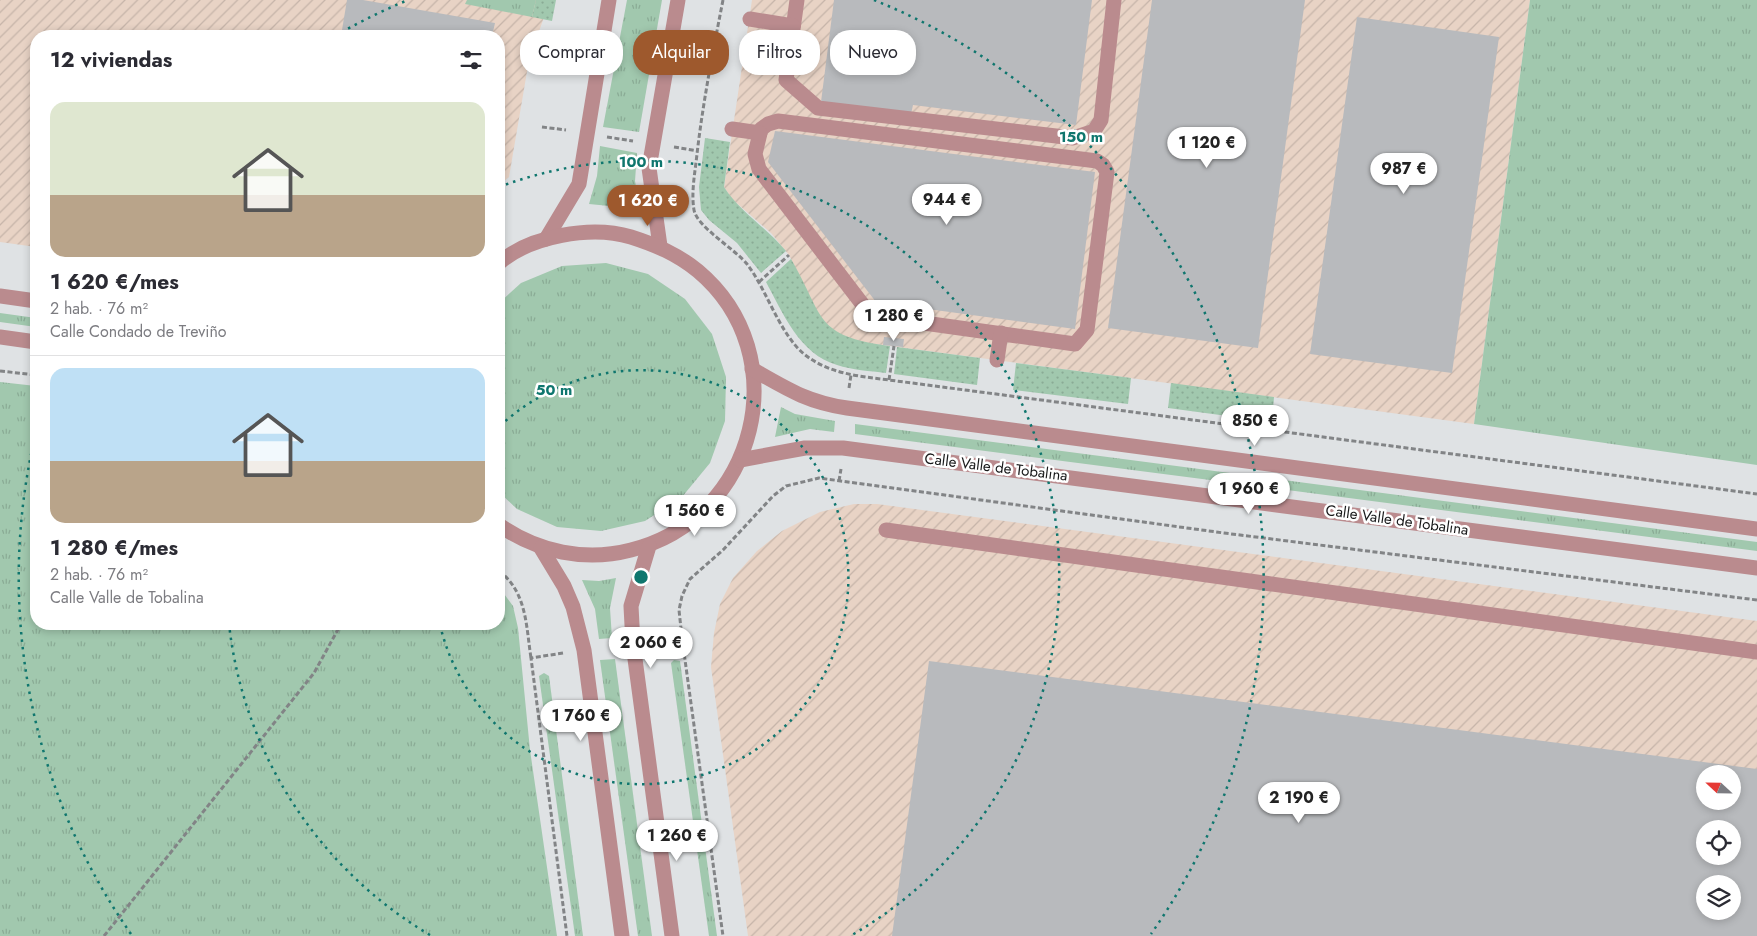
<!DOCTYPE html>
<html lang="es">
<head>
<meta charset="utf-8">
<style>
	:root { --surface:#fff; --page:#f2f2f3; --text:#2b2b33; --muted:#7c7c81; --line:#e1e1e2; --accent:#9e592d }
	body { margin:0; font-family:Jost,sans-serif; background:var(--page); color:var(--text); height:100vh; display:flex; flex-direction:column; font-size:19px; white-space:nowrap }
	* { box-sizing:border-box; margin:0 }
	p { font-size:16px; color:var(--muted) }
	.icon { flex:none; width:28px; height:28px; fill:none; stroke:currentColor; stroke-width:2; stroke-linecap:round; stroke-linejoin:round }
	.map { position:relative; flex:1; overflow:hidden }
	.side { position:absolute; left:30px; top:30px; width:475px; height:600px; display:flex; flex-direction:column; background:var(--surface); border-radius:20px; box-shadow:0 2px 8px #0003 }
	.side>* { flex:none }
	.guide { position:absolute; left:520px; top:30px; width:475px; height:45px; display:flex; gap:10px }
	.needle { width:32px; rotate:292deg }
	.fabs { position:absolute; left:1696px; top:765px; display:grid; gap:10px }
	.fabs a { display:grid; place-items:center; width:45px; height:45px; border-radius:50%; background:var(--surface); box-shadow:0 2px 8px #0003; font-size:25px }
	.price { position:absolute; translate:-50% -42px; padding:0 11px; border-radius:18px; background:#fff; color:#222; font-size:16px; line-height:32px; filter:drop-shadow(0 1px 2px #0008) }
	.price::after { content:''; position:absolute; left:50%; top:30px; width:15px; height:11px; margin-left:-8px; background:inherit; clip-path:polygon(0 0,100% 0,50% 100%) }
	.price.current { background:var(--accent); color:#fff }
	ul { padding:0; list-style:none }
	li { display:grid; align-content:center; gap:10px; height:265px; padding:0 20px }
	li+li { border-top:1px solid var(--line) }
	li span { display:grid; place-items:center; height:155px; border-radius:15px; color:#555 }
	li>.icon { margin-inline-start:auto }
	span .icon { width:90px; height:90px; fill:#fffc; stroke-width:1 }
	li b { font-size:21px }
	h2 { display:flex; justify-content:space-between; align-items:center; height:60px; padding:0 20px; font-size:21px }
	.tag { padding:0 18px; border-radius:20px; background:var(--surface); box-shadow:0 2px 8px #0003; font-size:18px; line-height:45px }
	.tag.current { background:var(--accent); color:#fff }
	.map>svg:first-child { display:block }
</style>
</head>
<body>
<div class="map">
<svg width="1757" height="936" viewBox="0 0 1757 936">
	<defs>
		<pattern id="industrial-furrows" width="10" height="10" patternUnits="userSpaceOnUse" patternTransform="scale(1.25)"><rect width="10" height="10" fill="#e8d3c5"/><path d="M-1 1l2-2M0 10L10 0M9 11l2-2" fill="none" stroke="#c6b4a9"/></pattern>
		<pattern id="grass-tufts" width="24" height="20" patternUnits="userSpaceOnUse" patternTransform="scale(1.25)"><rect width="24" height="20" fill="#a1c8ae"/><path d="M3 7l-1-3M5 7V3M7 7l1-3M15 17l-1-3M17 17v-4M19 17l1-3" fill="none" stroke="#8aab95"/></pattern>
		<pattern id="park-dots" width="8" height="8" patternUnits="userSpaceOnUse" patternTransform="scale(1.25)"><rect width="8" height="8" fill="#a1c8ae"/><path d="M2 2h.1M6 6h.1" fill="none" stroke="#8aab95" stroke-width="1.8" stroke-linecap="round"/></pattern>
	</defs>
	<rect width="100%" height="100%" fill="#dfe2e4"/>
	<g fill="url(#industrial-furrows)" fill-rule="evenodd">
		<path d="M0 0H550L529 60 509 177 499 185V36H36V247L0 242Z"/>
		<path d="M752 0H1530L1474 424 860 342 834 332 820 317 789 255 771 233 732 199 724 187Z"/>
		<path d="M854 504H877L1757 621V936H748L711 667 714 633 720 604 733 578 757 551 782 531 820 512ZM1705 774H1732V801H1705ZM1705 829H1732V856H1705ZM1705 884H1732V911H1705Z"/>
	</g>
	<g fill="url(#grass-tufts)">
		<path d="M467 0H536L532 17 465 4Z"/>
		<path d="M627 0H662L639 132 603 127Z"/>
		<path d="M1530 0H1757V465L1474 424Z"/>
		<path d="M600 146 637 153 635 181 640 209 589 204 597 176Z"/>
		<path d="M606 263 648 274 685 299 712 334 726 377 725 421 710 463 682 497 645 521 601 531 557 527 517 509 499 492V303L521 283 562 266Z"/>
		<path d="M0 313 36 318V327L0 322Z"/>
		<path d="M0 382 36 386V624H499V587L513 606 518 628 530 750 557 936H0Z"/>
		<path d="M781 407 795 414 835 421 834 432 810 429 775 437Z"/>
		<path d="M855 424 1757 542V551L855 434Z"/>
		<path d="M616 578 610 608 612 638 599 639 595 609 582 580 599 581Z"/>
		<path d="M615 659 652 936H638L600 660Z"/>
		<path d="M674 660 680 661 717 936H709L671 663Z"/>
		<path d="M544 673 549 676 583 936H575L539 676Z"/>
	</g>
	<g fill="url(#park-dots)">
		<path d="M536 0H556L552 21 532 17Z"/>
		<path d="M705 138 730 142 724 187C740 212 767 228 786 251L761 273 737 243 709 220 701 210 699 187Z"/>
		<path d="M791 259C825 317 813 336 890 346L886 373C870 371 852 370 837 365 799 354 783 313 766 282Z"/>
		<path d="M897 347 980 358 977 385 894 374Z"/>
		<path d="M1016 363 1131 378 1128 404 1013 390Z"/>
		<path d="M1171 383 1274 397 1272 422 1168 408Z"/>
	</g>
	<g fill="#b8babd" fill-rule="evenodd">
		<path d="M347 0H363L495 23 492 36H341Z"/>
		<path d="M834 0H1092L1076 125 913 105 911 114 821 102Z"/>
		<path d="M1152 0H1305L1258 348 1108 328Z"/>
		<path d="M1357 17 1499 37 1452 373 1310 354Z"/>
		<path d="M775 131 1095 172 1075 329 876 302 768 162Z"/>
		<path d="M884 337 904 339 903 347 883 345Z"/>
		<path d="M929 661 1757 769V936H892ZM1705 774H1732V801H1705ZM1705 829H1732V856H1705ZM1705 884H1732V911H1705Z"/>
	</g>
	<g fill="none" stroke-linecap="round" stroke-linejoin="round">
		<g stroke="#828486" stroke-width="3" stroke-dasharray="5 2.5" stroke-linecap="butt">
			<path d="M723 0C713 51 703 102 697 154 695 173 691 192 694 210 697 227 735 249 747 264 767 290 779 333 804 354 829 374 858 376 889 380L1757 494"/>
			<path d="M542 127 566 130"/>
			<path d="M607 137 633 141"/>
			<path d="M674 147 698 151"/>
			<path d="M759 282 789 255"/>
			<path d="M0 371 36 375"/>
			<path d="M889 380 894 346"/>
			<path d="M849 388 851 375"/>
			<path d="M839 481 841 469"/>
			<path d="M499 571C527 592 526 626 531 658"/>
			<path d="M682 638 679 610 682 596 690 579 723 550 773 496 786 486 819 478 1224 533 1757 600"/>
			<path d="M654 641 682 638 723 936"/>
			<path d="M563 653 531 658 567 936"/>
			<path d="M104 936 314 673 341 624"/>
		</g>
		<g stroke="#ba8b8e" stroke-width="15">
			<path d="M797 0 786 80 818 108 1073 138 1094 131 1101 120 1114 0"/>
			<path d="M750 19 793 26"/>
			<path d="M778 121 1097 161 1103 165 1107 172 1087 330 1075 344 874 316 866 309 759 169 755 154 761 129 768 124Z"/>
			<path d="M732 129 760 133"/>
			<path d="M546 239 579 184 609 0"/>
			<path d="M660 246 649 168 678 0"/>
			<path d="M499 263C530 236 591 225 631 237 656 245 677 254 698 271 798 355 757 519 631 550 585 562 538 552 499 525"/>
			<path d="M0 296 36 301"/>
			<path d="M0 337 36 342"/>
			<path d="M997 360 1001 333"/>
			<path d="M752 369C787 389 807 402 847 408L1757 529"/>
			<path d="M740 460 805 448H843L1757 568"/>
			<path d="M886 530 1757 652"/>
			<path d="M649 546 631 606 633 644 672 936"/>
			<path d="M541 548 564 586 573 607 584 650 622 936"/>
		</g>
	</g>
	<g fill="none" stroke="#0f766e" stroke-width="2.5" stroke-dasharray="2.5 5">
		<path d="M500 426A207 207 0 1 1 440 625"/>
		<path d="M430 935A415 415 0 0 1 229 624M499 187A415 415 0 0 1 852 935"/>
		<path d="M131 934A622 622 0 0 1 36 432M335 36A622 622 0 0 1 408 0M874 0A622 622 0 0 1 1151 934"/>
	</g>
	<g text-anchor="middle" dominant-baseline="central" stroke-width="5" stroke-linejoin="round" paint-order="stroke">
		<g font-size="15" fill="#171819" stroke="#fff">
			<text transform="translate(996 467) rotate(7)">Calle Valle de Tobalina</text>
			<text transform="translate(1397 520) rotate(8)">Calle Valle de Tobalina</text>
		</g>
	</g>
	<circle cx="641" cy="577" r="8" fill="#0f766e" stroke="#fff" stroke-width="2.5"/>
	<g font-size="15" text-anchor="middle" font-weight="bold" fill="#0f766e" stroke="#fff" stroke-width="5" stroke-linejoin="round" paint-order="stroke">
		<text x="1081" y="142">150 m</text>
		<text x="641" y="167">100 m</text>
		<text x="554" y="395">50 m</text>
	</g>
</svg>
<div class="fabs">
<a><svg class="needle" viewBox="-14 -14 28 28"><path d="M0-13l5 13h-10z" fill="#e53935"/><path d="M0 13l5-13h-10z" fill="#7c7c81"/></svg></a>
<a><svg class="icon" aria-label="locate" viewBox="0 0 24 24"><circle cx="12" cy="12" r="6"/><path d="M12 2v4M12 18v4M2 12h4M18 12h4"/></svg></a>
<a><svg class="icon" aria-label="layers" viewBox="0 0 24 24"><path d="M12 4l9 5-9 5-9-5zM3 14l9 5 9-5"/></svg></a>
</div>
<b class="price" style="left:1207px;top:169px">1 120 €</b>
<b class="price" style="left:1404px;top:195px">987 €</b>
<b class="price" style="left:947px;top:226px">944 €</b>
<b class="price current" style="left:648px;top:227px">1 620 €</b>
<b class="price" style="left:894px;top:342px">1 280 €</b>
<b class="price" style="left:1255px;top:447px">850 €</b>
<b class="price" style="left:1249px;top:515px">1 960 €</b>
<b class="price" style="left:695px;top:537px">1 560 €</b>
<b class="price" style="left:651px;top:669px">2 060 €</b>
<b class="price" style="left:581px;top:742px">1 760 €</b>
<b class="price" style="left:1299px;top:824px">2 190 €</b>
<b class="price" style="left:677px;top:862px">1 260 €</b>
<div class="guide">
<a class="tag">Comprar</a>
<a class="tag current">Alquilar</a>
<a class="tag">Filtros</a>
<a class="tag">Nuevo</a>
</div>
<section class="side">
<h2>12 viviendas<svg class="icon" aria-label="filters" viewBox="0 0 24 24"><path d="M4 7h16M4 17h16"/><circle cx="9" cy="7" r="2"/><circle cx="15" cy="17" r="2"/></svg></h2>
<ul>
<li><span style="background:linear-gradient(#dfe7d0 60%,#b9a48a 0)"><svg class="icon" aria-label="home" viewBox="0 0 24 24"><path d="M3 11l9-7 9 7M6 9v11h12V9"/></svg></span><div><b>1 620 €/mes</b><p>2 hab. · 76 m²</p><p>Calle Condado de Treviño</p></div></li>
<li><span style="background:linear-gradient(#bfe0f5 60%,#b9a48a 0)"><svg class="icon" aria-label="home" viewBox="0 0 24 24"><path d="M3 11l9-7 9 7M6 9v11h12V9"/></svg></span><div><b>1 280 €/mes</b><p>2 hab. · 76 m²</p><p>Calle Valle de Tobalina</p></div></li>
</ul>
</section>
</div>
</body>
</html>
